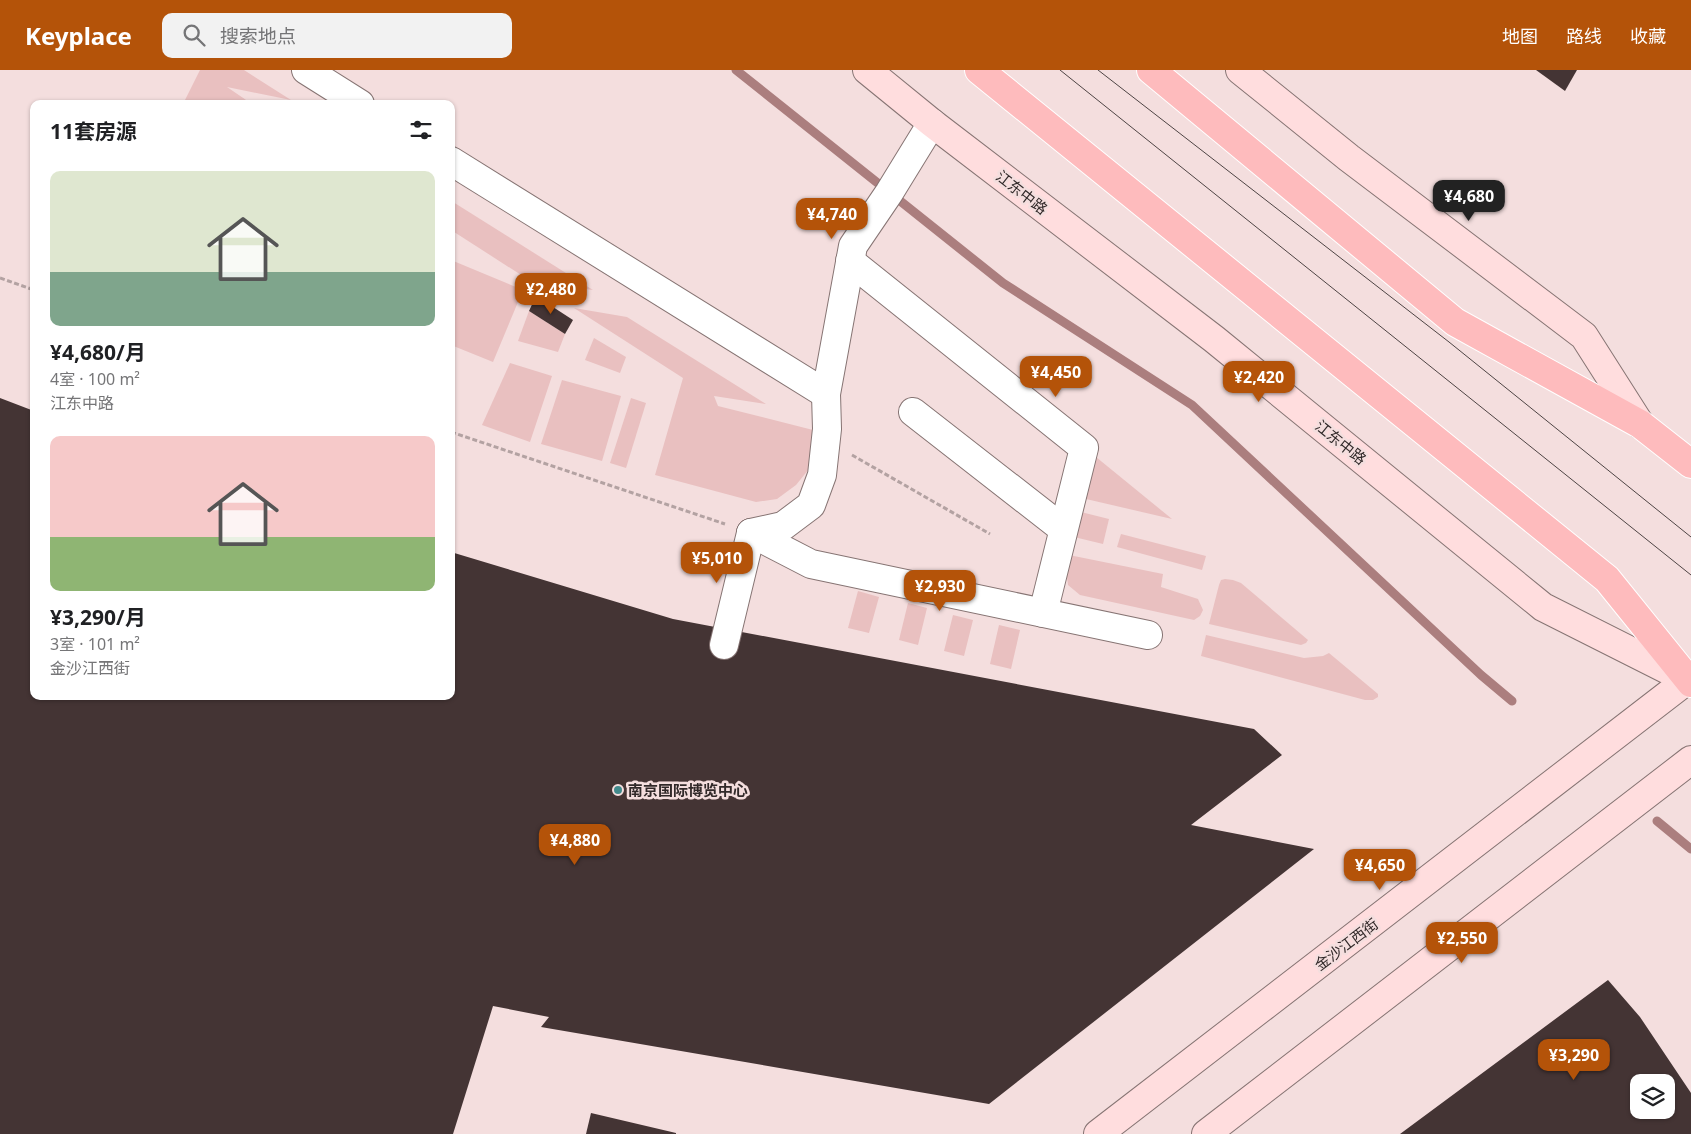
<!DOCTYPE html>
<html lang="zh">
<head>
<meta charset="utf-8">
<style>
	:root { --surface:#fff; --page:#f2f2f2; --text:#202124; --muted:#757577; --accent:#b45309 }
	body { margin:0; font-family:"Noto Sans","Noto Sans SC",sans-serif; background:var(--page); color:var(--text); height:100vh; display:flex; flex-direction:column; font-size:19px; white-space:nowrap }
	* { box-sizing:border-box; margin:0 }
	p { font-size:16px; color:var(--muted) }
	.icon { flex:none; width:28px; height:28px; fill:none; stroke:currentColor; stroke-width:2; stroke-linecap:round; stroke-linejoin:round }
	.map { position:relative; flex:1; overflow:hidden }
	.sheet { position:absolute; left:30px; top:30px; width:425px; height:600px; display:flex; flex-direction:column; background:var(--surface); border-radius:10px; box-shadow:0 1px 4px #0004 }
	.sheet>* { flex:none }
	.controls { position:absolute; left:1630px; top:1004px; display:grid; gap:10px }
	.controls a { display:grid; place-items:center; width:45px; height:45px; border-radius:10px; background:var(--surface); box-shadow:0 1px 4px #0004; font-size:25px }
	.price { position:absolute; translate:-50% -42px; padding:0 11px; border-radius:10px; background:var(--accent); color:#fff; font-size:16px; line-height:32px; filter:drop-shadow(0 1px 2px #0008) }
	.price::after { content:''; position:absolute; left:50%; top:30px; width:15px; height:11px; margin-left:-8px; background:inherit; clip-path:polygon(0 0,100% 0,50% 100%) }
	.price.on { background:#222; color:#fff }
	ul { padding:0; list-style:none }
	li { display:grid; align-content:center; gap:10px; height:265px; padding:0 20px }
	li span { display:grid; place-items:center; height:155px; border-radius:10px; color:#555 }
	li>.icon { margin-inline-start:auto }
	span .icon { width:90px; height:90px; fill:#fffc; stroke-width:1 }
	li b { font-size:21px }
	h2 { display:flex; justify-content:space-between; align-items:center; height:60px; padding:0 20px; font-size:21px }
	header { display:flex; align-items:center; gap:30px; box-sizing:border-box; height:70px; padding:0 25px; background:var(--accent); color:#fff }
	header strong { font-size:24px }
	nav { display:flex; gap:28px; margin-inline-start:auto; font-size:18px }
	.search { width:350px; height:45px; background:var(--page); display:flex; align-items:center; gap:12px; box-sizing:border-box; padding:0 18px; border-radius:10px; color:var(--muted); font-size:19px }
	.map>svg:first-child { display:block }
</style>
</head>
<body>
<header>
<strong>Keyplace</strong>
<div class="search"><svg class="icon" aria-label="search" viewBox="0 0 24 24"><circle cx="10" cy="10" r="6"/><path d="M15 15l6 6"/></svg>搜索地点</div>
<nav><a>地图</a><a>路线</a><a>收藏</a></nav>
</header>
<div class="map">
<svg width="1691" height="1064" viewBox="0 0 1691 1064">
	<rect width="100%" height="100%" fill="#f4dede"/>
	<g fill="#e9c0c0">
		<path d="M200 0H244L291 30 227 17 252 34H183Z"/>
		<path d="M451 132H453L593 220 532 212 451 160Z"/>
		<path d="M451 190 523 220 493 292 451 275Z"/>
		<path d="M574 238 627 247 766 334 714 326 718 336 813 360 809 399 796 415 777 429 756 432 655 405 683 308Z"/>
		<path d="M529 241 565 264 558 282 518 271Z"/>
		<path d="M594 268 626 287 620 303 585 290Z"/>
		<path d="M510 293 552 306 530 372 482 355Z"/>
		<path d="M562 310 621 326 602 391 541 374Z"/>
		<path d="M631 328 646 333 626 398 610 393Z"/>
		<path d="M1096 387 1172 449 1086 429Z"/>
		<path d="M1081 442 1109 449 1103 474 1074 467Z"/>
		<path d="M1121 464 1206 486 1202 500 1117 477Z"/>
		<path d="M1069 485 1163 504 1161 517 1198 529 1203 540 1200 546 1194 550 1080 525 1068 515 1066 500Z"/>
		<path d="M1225 509 1233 510 1241 513 1308 570 1306 573 1301 575 1209 554 1219 515 1221 510Z"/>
		<path d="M858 521 879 527 869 563 848 558Z"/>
		<path d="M908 533 927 538 918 575 899 570Z"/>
		<path d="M953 545 973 550 964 586 944 581Z"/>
		<path d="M999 555 1020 560 1011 599 990 594Z"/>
		<path d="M1206 565 1304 588 1323 586 1329 583 1378 624V627L1373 630H1365L1201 586Z"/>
	</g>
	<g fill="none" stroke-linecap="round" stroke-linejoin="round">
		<g stroke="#ab7e7e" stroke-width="9">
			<path d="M736 0 1003 213 1192 335 1481 605 1512 631"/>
			<path d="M1657 751 1691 779"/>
		</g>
	</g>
	<g fill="#443434" fill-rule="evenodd">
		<path d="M1536 0H1577L1565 21Z"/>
		<path d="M536 226 573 250 565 264 529 241Z"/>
		<path d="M0 328 34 341V626H451V482L673 549 1254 659 1282 685 1191 755 1314 779 989 1034 541 957 549 947 493 936 453 1064H0Z"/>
		<path d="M1608 910 1640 947 1691 1023V1064H1400ZM1639 1012H1666V1040H1639Z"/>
		<path d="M591 1043 676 1063V1064H586Z"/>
	</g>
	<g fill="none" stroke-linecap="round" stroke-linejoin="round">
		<defs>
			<g id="street">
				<path d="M306 0 360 34"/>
				<path d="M451 91 826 324"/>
				<path d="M850 191 1084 378 1043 543"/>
				<path d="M913 342 1063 459"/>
				<path d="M751 463 783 456 811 435 822 405 827 359 826 324 853 176 889 123 932 53"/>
				<path d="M751 463 811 494 1148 565"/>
				<path d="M724 575 751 463"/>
			</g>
			<g id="secondary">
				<path d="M867 0 932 53 1214 269 1543 537 1688 610"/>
				<path d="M1240 0 1349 88 1584 266 1640 354"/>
				<path d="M1098 1064 1691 607"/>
				<path d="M1206 1064 1691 690"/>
			</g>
			<g id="primary">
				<path d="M979 0 1607 509 1691 613"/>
				<path d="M1151 0 1455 252 1640 354 1691 394"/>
			</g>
		</defs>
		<use href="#street" stroke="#867473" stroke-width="30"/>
		<use href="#secondary" stroke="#867473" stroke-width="30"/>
		<use href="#primary" stroke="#fff" stroke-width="30"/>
		<g stroke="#b3a2a2" stroke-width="3" stroke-dasharray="5 2.5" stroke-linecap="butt">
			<path d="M0 208 34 220"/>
			<path d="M451 362 725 454"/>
			<path d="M852 385 990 464"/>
		</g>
		<use href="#street" stroke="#fff" stroke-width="28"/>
		<use href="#secondary" stroke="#ffddde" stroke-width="28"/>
		<use href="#primary" stroke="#febbbd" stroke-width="28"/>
		<g stroke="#4e4444" stroke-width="1">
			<path d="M1060 0 1691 505"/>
			<path d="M1098 0 1449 272 1691 467"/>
		</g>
	</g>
	<circle fill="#428a8c" stroke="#f4dede" stroke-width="2" cx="618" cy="720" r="5"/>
	<g text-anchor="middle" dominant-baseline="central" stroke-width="5" stroke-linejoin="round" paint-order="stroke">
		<g font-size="15" fill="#312929" stroke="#f4dede">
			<text transform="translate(1022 122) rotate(38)">江东中路</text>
			<text transform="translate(1341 372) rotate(39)">江东中路</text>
			<text transform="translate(1346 874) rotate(-37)">金沙江西街</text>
		</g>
		<g font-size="15" font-weight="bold" fill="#312929" stroke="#f4dede" text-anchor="start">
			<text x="628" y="720">南京国际博览中心</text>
		</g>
	</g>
</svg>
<div class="controls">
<a><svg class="icon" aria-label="layers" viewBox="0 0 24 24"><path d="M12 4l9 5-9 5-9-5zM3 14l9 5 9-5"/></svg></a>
</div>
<b class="price on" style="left:1469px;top:152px">¥4,680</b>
<b class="price" style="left:832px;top:170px">¥4,740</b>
<b class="price" style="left:551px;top:245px">¥2,480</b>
<b class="price" style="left:1056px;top:328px">¥4,450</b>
<b class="price" style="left:1259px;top:333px">¥2,420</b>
<b class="price" style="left:717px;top:514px">¥5,010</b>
<b class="price" style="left:940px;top:542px">¥2,930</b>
<b class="price" style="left:575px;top:796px">¥4,880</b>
<b class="price" style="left:1380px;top:821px">¥4,650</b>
<b class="price" style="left:1462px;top:894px">¥2,550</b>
<b class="price" style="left:1574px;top:1011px">¥3,290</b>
<section class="sheet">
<h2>11套房源<svg class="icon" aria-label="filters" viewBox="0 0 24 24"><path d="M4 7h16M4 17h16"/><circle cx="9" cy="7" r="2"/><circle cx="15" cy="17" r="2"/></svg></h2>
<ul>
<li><span style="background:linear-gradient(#dfe7d0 65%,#7fa58c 0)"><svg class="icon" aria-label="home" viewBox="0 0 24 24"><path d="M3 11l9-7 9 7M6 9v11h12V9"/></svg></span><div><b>¥4,680/月</b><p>4室 · 100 m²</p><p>江东中路</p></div></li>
<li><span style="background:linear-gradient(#f6c9c9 65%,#8fb573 0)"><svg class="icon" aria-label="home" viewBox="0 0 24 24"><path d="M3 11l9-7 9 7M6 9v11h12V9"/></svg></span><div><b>¥3,290/月</b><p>3室 · 101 m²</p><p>金沙江西街</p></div></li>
</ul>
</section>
</div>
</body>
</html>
